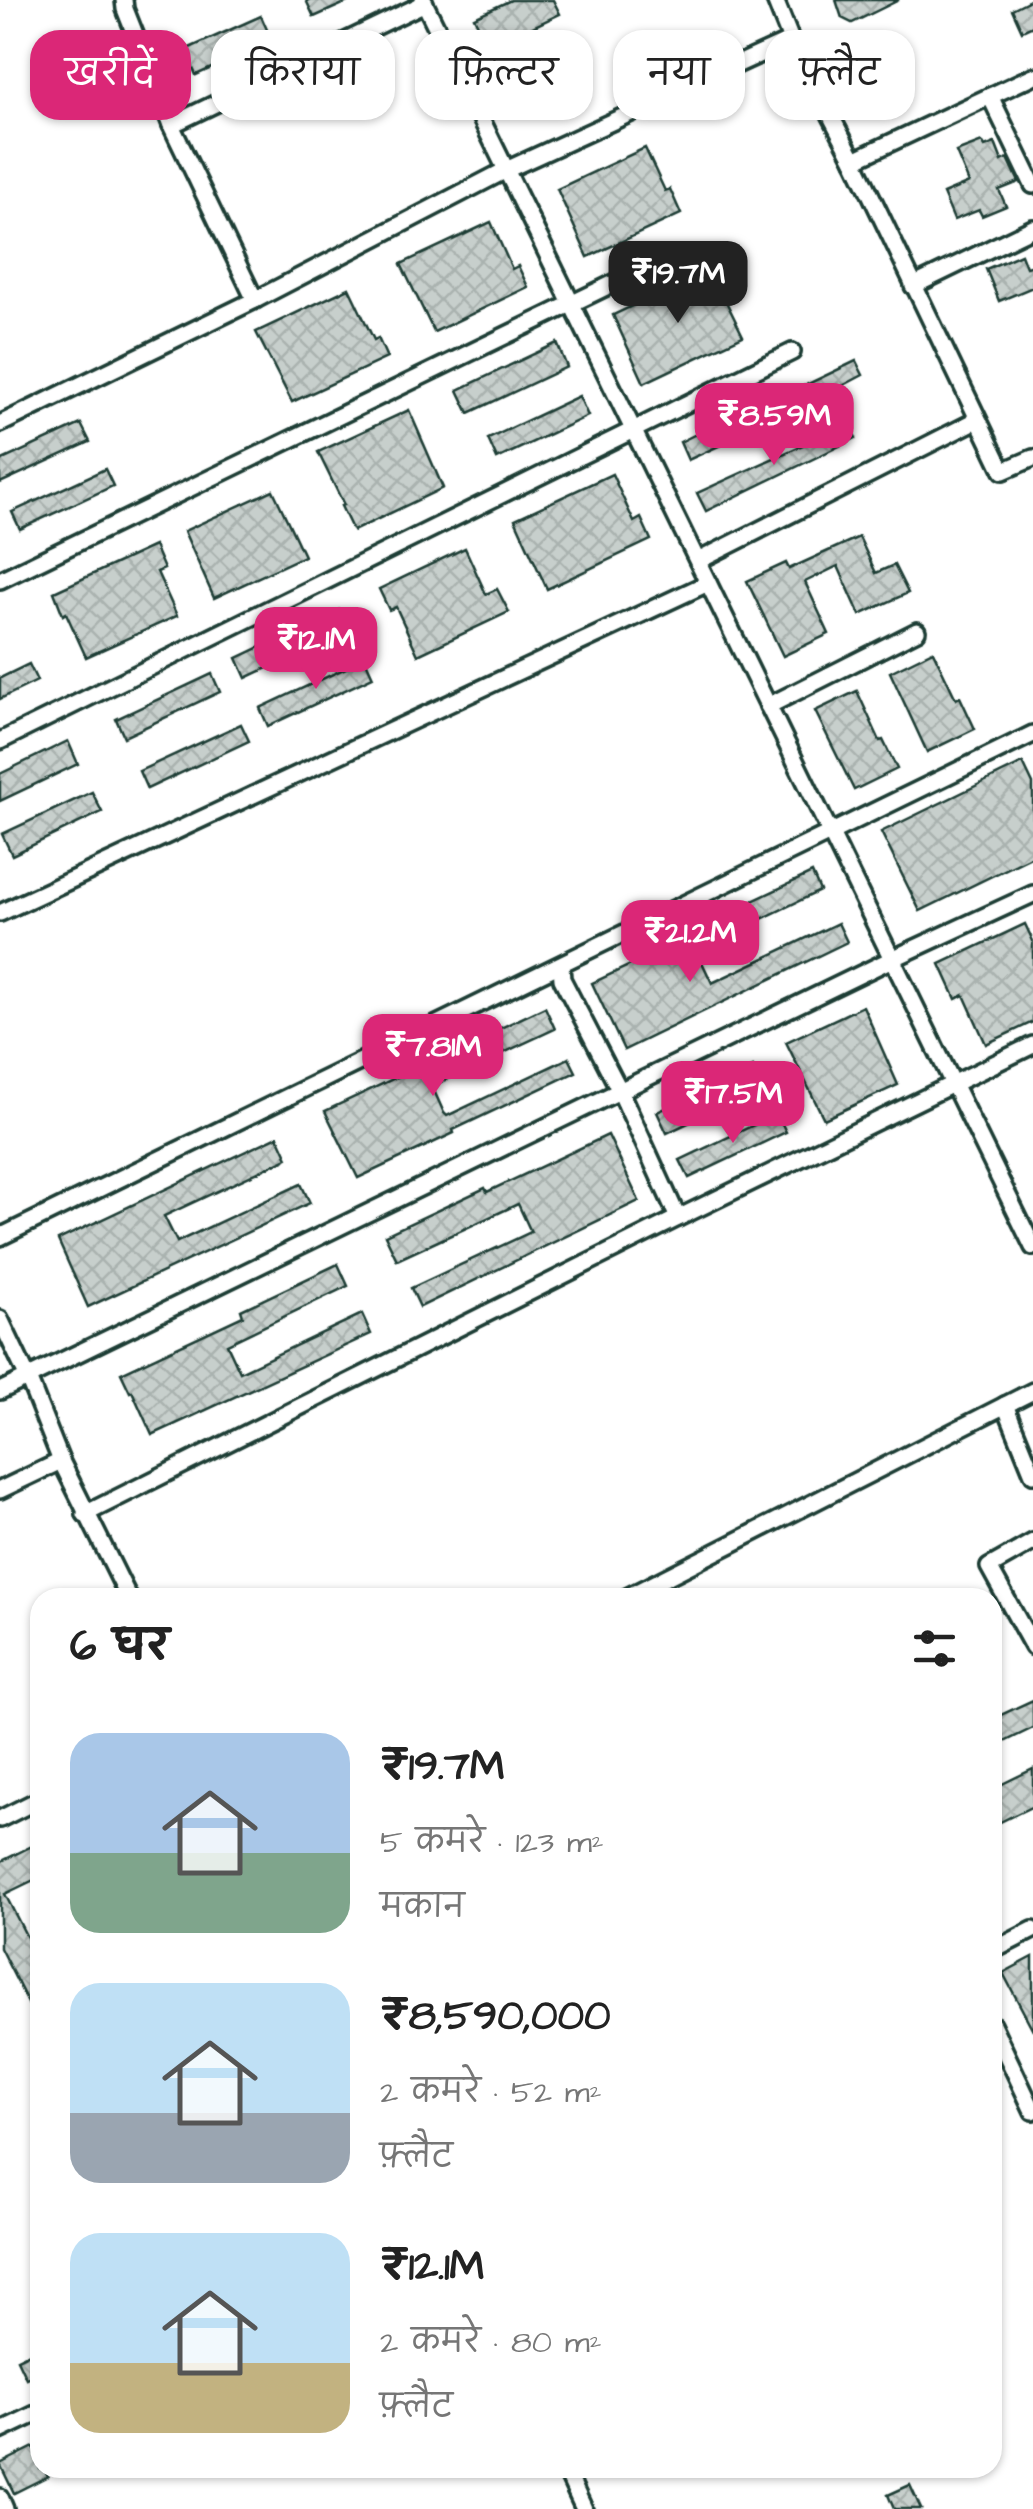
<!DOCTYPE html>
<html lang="hi">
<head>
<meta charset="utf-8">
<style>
	:root { --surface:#fff; --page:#f6f6f6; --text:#222; --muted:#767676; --accent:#db2777 }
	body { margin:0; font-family:"Architects Daughter","Playpen Sans Deva",sans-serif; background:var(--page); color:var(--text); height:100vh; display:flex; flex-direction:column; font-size:38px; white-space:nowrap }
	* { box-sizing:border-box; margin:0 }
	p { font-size:32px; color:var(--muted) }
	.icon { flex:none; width:55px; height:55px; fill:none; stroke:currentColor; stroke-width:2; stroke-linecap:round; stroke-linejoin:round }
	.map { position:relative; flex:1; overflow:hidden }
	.sheet { position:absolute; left:30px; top:1588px; width:972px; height:890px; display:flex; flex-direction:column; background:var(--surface); border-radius:30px; box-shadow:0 2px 8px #0004 }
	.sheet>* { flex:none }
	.top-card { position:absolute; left:30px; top:30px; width:975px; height:90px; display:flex; gap:20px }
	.price { position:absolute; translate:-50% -85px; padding:0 22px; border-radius:20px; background:var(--accent); color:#fff; font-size:32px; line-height:65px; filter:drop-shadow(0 2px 5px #0008) }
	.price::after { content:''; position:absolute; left:50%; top:60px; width:30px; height:22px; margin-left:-15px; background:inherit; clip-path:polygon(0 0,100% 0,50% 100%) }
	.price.on { background:#222; color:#fff }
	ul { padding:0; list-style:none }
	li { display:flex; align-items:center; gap:30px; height:250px; padding:0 40px }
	li span { display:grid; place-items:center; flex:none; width:280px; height:200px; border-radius:30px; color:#555 }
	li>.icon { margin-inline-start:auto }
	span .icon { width:120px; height:120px; fill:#fffc; stroke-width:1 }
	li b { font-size:42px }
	h2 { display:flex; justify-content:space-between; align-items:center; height:120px; padding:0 40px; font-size:42px }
	.chip { padding:0 35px; border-radius:30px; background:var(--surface); box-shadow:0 2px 8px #0004; font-size:35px; line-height:90px }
	.chip.on { background:var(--accent); color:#fff }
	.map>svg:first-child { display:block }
</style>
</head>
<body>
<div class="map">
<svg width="1033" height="2509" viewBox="0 0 1033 2509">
	<defs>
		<pattern id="building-cross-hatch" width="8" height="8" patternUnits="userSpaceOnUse" patternTransform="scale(2.5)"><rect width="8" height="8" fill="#c7cfcc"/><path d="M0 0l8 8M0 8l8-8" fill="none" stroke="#aab3b0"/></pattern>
	</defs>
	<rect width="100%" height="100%" fill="#fff"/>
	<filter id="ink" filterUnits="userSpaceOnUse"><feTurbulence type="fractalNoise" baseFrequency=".01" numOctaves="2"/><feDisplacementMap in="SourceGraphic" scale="20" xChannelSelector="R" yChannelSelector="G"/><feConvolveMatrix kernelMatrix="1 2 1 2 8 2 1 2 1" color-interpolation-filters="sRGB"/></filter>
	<g filter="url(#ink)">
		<g fill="url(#building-cross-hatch)" stroke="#1f3d34" stroke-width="2.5">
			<path d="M306 0H352L314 17Z"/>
			<path d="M511 0H553L560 14 489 48 474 17Z"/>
			<path d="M836 0H899L852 23 842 18Z"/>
			<path d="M1030 0H1033V26L1022 31 1012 9Z"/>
			<path d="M261 16 272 41 196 75 185 50Z"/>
			<path d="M982 142 985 147 995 143 1002 161 1008 158 1019 182 999 190 1006 206 982 216 979 210 954 220 943 194 969 183 956 152Z"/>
			<path d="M645 148 665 191 670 189 681 214 588 257 557 189Z"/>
			<path d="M491 222 512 269 518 266 528 287 434 332 401 264Z"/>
			<path d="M1021 254 1026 267 1033 265V287L999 301 986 269Z"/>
			<path d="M710 269 743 336 644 383 613 315Z"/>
			<path d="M349 288 374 340 378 338 387 358 292 402 256 332Z"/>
			<path d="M557 343 567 367 469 413 458 390Z"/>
			<path d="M856 361 863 375 791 413 688 460 680 442 781 392 783 396Z"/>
			<path d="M579 396 588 416 497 459 488 439Z"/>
			<path d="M409 410 443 488 353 531 341 506 344 505 318 452Z"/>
			<path d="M81 424 90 442 0 483V461Z"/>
			<path d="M849 424 856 438 706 511 697 493Z"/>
			<path d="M105 469 113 486 20 529 12 512Z"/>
			<path d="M612 474 634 522 641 518 651 540 547 589 515 519Z"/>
			<path d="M273 490 304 556 214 598 184 531Z"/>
			<path d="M859 537 876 573 894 565 908 593 860 615 838 566 805 582 829 634 783 656 747 581 786 563 789 569Z"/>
			<path d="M154 546 164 569 157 572 177 616 86 657 66 613 63 615 54 592Z"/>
			<path d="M465 548 486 594 497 589 509 612 418 655 396 607 389 610 379 589Z"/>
			<path d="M339 610 348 630 246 678 237 658Z"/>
			<path d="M933 651 956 699 960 697 975 729 927 752 890 672Z"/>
			<path d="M365 659 373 677 268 726 260 708Z"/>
			<path d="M29 664 37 681 0 699V678Z"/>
			<path d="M212 674 220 692 124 737 116 719Z"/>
			<path d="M857 691 880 741 883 740 897 769 854 790 815 711Z"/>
			<path d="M241 724 249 741 147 789 139 771Z"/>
			<path d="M68 741 78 764 0 801V774Z"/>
			<path d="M1023 763 1033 784V856L920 911 881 832Z"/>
			<path d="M92 792 102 812 12 855 2 834Z"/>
			<path d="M812 873 820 891 724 937 716 918Z"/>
			<path d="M838 923 847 942 624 1050 592 983 690 937 712 983Z"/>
			<path d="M1025 924 1033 941V1022L986 1044 964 995 956 999 940 964Z"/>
			<path d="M863 1006 898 1085 824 1119 786 1042Z"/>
			<path d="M545 1007 555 1029 432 1086 444 1113 447 1116 569 1058 576 1072 453 1130 454 1133 358 1178 325 1111Z"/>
			<path d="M753 1067 763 1088 667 1133 657 1112Z"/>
			<path d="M777 1114 786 1132 689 1178 680 1160Z"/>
			<path d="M608 1135 639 1201 420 1307 411 1288 531 1232 518 1204 397 1260 385 1235 485 1188 487 1192Z"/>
			<path d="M278 1136 288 1158 164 1216 177 1242 301 1184 310 1203 88 1307 58 1240Z"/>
			<path d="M338 1264 348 1286 227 1344 240 1372 362 1314 371 1334 152 1435 132 1391 130 1392 121 1373 243 1316 241 1310Z"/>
			<path d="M1033 1700V1728L992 1748V1719Z"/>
			<path d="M1033 1769V1806L992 1826V1789Z"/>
			<path d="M40 1842V1877L5 1894 40 1963V2027L0 1948V1862Z"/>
			<path d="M1033 1957V2030L1003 1973Z"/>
			<path d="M40 2348V2371L26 2378 17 2359Z"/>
			<path d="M34 2447 40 2459V2468H44L48 2476 14 2493 0 2464Z"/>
			<path d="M910 2485 921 2509H894L888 2495Z"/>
		</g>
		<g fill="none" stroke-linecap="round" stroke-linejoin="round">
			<defs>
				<g id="street">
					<path d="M124 0 125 9 171 125 255 300"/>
					<path d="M423 0 1033 1247"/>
					<path d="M775 0 791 40 854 160 1003 471 1033 458"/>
					<path d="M990 96 1033 185"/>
					<path d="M171 125 425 3"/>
					<path d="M854 160 1033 76"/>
					<path d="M913 286 1033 228"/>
					<path d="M0 424 255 300 506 170 791 40"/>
					<path d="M698 561 977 420"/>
					<path d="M0 580 668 257"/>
					<path d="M768 706 917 631"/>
					<path d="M0 741 792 352"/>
					<path d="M0 913 708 583"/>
					<path d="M561 965 562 979 620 1091 678 1218"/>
					<path d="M0 1237 1033 734"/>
					<path d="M0 1319 28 1378 61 1461 129 1598"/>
					<path d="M0 1391 892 959 1033 894"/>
					<path d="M1005 1405 1033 1474"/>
					<path d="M0 1490 61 1461"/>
					<path d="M85 1514 678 1218 1033 1045"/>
					<path d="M1033 1542 989 1567 1033 1647"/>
					<path d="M625 1598 1033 1391"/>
					<path d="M0 1819 40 1799"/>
					<path d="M992 1951 1033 1930"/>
					<path d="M992 2024 1033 2111"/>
					<path d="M0 2431 40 2412"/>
					<path d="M565 2468 584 2509"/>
					<path d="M0 2497 5 2509"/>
				</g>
			</defs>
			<use href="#street" stroke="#1f3d34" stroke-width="22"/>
			<use href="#street" stroke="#fff" stroke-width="15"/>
		</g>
	</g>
</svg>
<b class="price on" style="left:678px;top:326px">₹19.7M</b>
<b class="price" style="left:774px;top:468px">₹8.59M</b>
<b class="price" style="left:316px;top:692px">₹12.1M</b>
<b class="price" style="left:690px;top:985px">₹21.2M</b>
<b class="price" style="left:433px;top:1099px">₹7.81M</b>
<b class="price" style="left:733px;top:1146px">₹17.5M</b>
<div class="top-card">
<a class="chip on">खरीदें</a>
<a class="chip">किराया</a>
<a class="chip">फ़िल्टर</a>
<a class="chip">नया</a>
<a class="chip">फ़्लैट</a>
</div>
<section class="sheet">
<h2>6 घर<svg class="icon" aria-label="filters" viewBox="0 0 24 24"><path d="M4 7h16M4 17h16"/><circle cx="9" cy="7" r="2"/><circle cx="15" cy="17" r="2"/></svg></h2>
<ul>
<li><span style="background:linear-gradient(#a9c7e8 60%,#7fa58c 0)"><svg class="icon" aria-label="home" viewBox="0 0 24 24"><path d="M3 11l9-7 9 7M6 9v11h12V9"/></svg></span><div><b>₹19.7M</b><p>5 कमरे · 123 m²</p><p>मकान</p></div></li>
<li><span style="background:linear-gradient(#bfe0f5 65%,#9aa5b1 0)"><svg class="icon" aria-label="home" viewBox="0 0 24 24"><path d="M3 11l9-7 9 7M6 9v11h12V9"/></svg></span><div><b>₹8,590,000</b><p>2 कमरे · 52 m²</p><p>फ़्लैट</p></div></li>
<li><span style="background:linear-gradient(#bfe0f5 65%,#c2b280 0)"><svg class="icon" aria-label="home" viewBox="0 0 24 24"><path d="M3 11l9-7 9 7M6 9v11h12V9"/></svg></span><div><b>₹12.1M</b><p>2 कमरे · 80 m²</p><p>फ़्लैट</p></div></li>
</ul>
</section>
</div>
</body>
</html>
